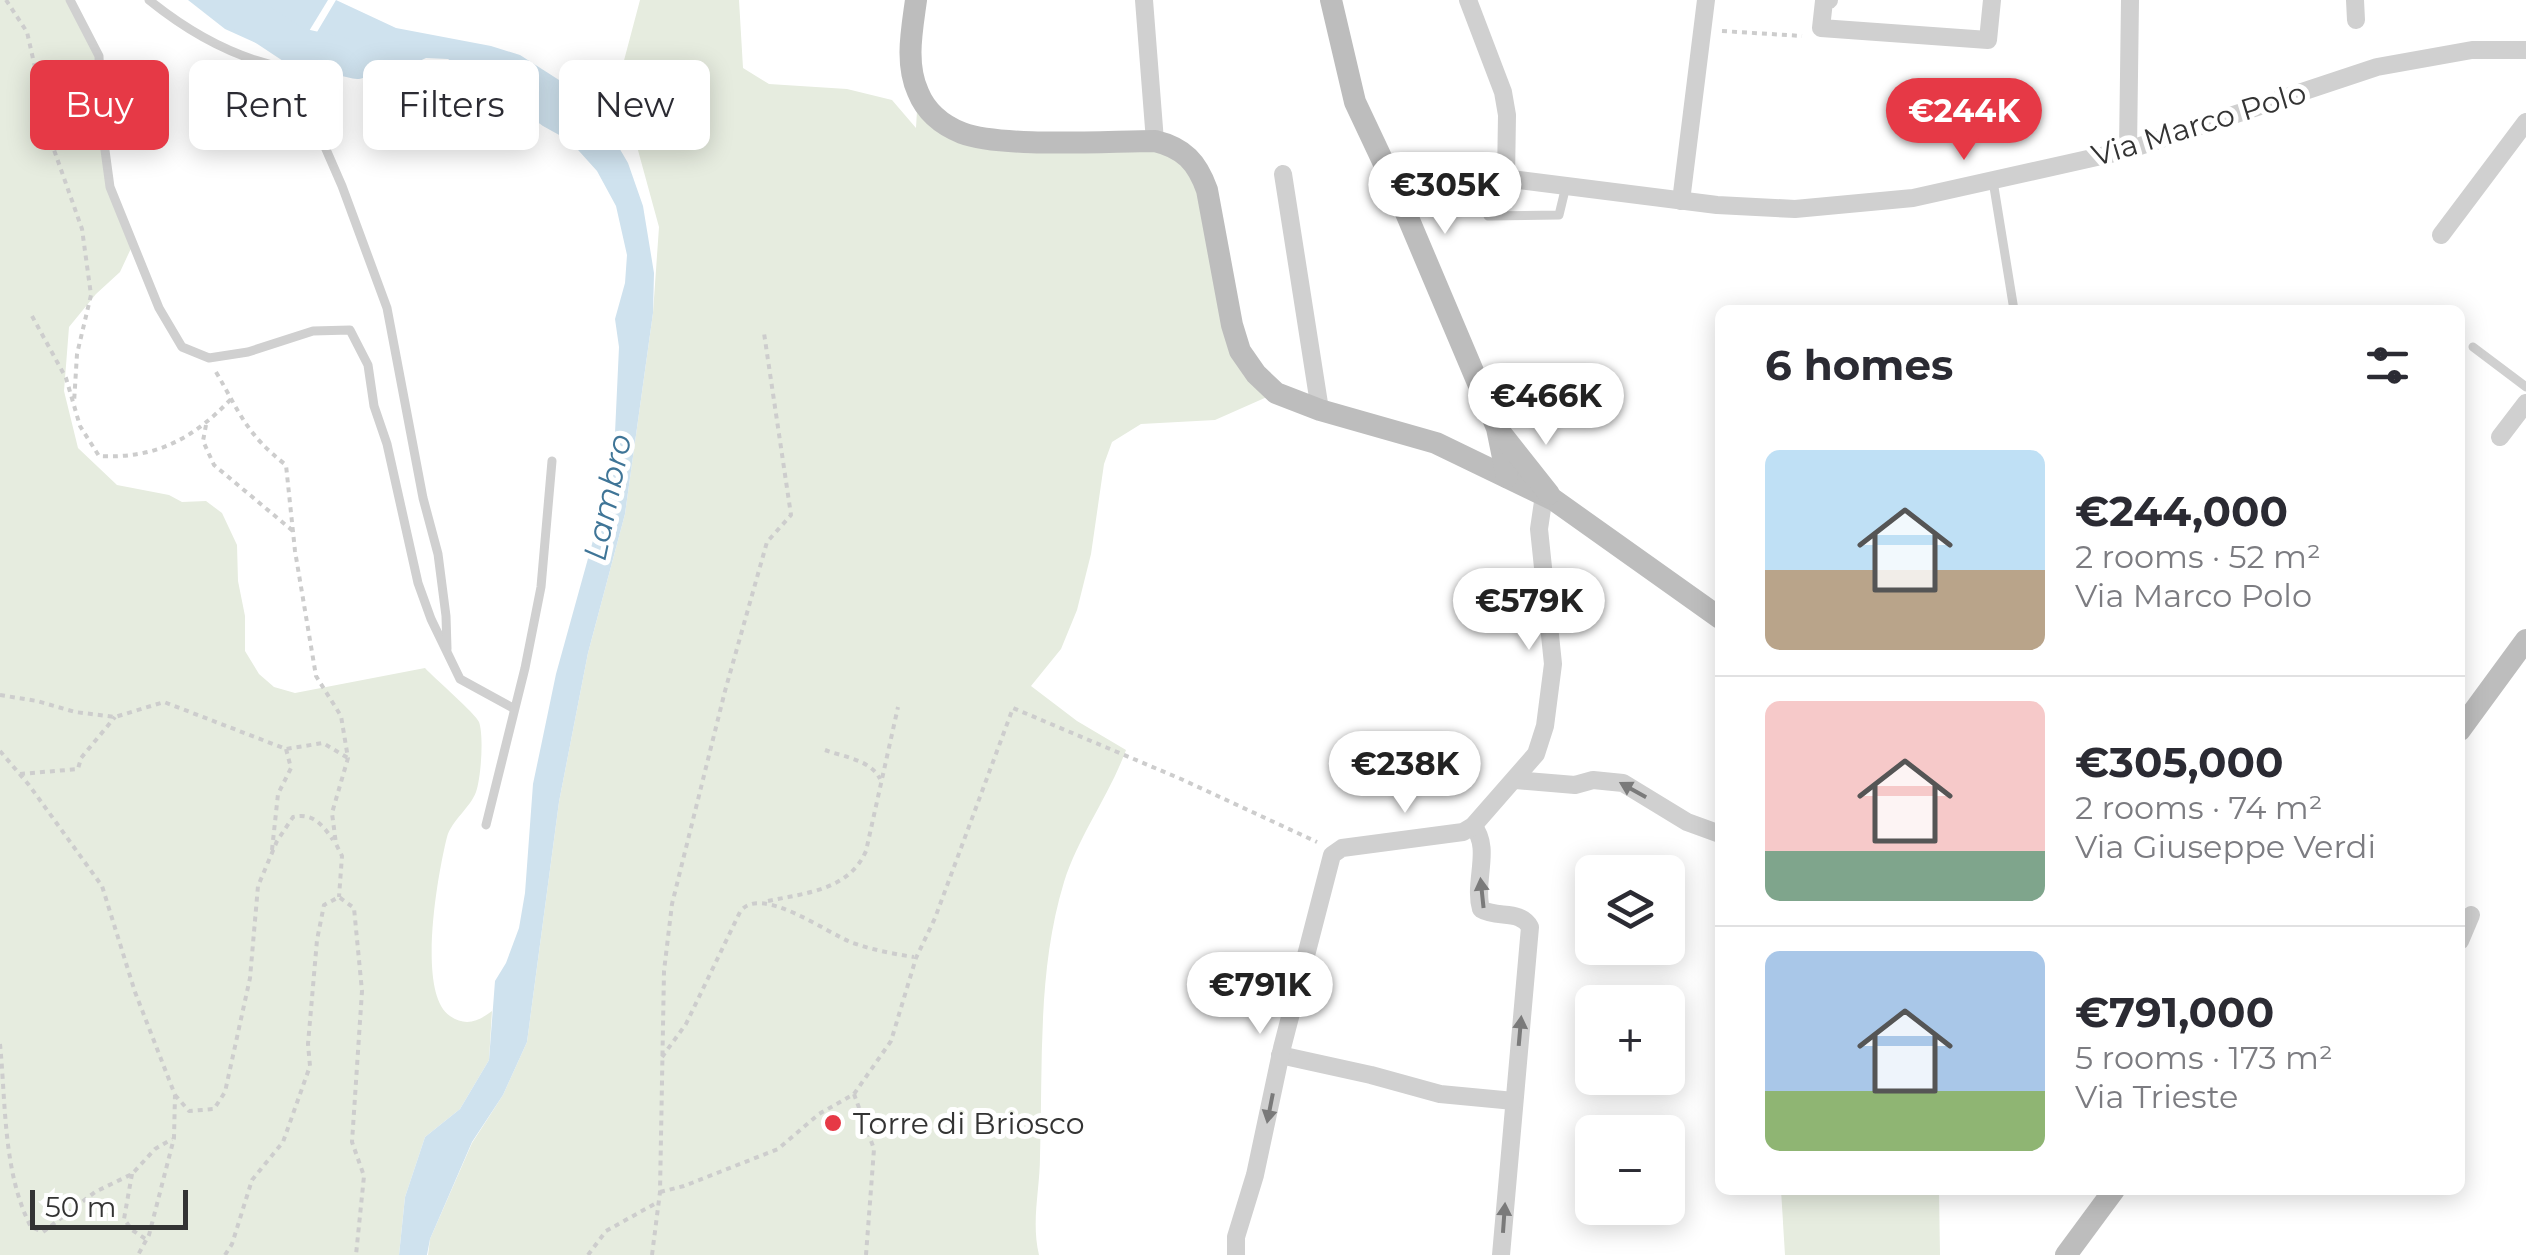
<!DOCTYPE html>
<html lang="en">
<head>
<meta charset="utf-8">
<style>
	:root { --surface:#fff; --page:#f7f7f7; --text:#2b2b33; --muted:#7c7c81; --line:#e1e1e2; --accent:#e63946 }
	body { margin:0; font-family:Montserrat,sans-serif; background:var(--page); color:var(--text); height:100vh; display:flex; flex-direction:column; font-size:38px; white-space:nowrap }
	* { box-sizing:border-box; margin:0 }
	p { font-size:32px; color:var(--muted) }
	.icon { flex:none; width:55px; height:55px; fill:none; stroke:currentColor; stroke-width:2; stroke-linecap:round; stroke-linejoin:round }
	.map { position:relative; flex:1; overflow:hidden }
	.panel { position:absolute; left:1715px; top:305px; width:750px; height:890px; display:flex; flex-direction:column; background:var(--surface); border-radius:15px; box-shadow:0 5px 25px #0003 }
	.panel>* { flex:none }
	.guide { position:absolute; left:30px; top:60px; width:950px; height:90px; display:flex; gap:20px }
	.buttons { position:absolute; left:1575px; top:855px; display:grid; gap:20px }
	.buttons a { display:grid; place-items:center; width:110px; height:110px; border-radius:15px; background:var(--surface); box-shadow:0 5px 25px #0003; font-size:50px }
	.scale { position:absolute; left:30px; bottom:25px; width:158px; box-sizing:border-box; padding-left:10px; border:5px solid #333; border-top:0; font-size:28px; line-height:35px; white-space:nowrap; color:#333; -webkit-text-stroke:8px #fff; paint-order:stroke }
	.price { position:absolute; translate:-50% -85px; padding:0 22px; border-radius:35px; background:#fff; color:#222; font-size:32px; line-height:65px; filter:drop-shadow(0 2px 5px #0008) }
	.price::after { content:''; position:absolute; left:50%; top:60px; width:30px; height:22px; margin-left:-15px; background:inherit; clip-path:polygon(0 0,100% 0,50% 100%) }
	.price.selected { background:var(--accent); color:#fff }
	ul { padding:0; list-style:none }
	li { display:flex; align-items:center; gap:30px; height:250px; padding:0 50px }
	li+li { border-top:2px solid var(--line) }
	li span { display:grid; place-items:center; flex:none; width:280px; height:200px; border-radius:15px; color:#555 }
	li>.icon { margin-inline-start:auto }
	span .icon { width:120px; height:120px; fill:#fffc; stroke-width:1 }
	li b { font-size:42px }
	h2 { display:flex; justify-content:space-between; align-items:center; height:120px; padding:0 50px; font-size:42px }
	.chip { padding:0 35px; border-radius:15px; background:var(--surface); box-shadow:0 5px 25px #0003; font-size:35px; line-height:90px }
	.chip.selected { background:var(--accent); color:#fff }
	.map>svg:first-child { display:block }
</style>
</head>
<body>
<div class="map">
<svg width="2526" height="1255" viewBox="0 0 2526 1255">
	<rect width="100%" height="100%" fill="#fff"/>
	<g fill="#e6ecdf">
		<path d="M0 0H70L99 56 110 187 134 242 120 272 96 294 69 327 64 391 78 448 117 485 169 495 182 502 206 501 222 513 237 545 238 581 245 616V651L259 674 274 687 295 693 425 668C434 678 476 714 479 722 484 736 481 778 476 792 470 808 452 820 447 837 438 873 416 993 450 1016 466 1027 479 1021 492 1011L489 1060 460 1109 425 1137 405 1197 399 1255H0Z"/>
		<path d="M640 0H739L743 68 769 84 847 89 892 100 916 128 918 93 946 125 1189 156 1232 325 1276 393 1215 420 1141 424 1112 442 1104 464 1091 554 1077 610 1061 649 1031 686 1077 721 1126 750C1109 796 1079 835 1064 882 1037 971 1043 1064 1040 1156 1040 1190 1031 1221 1039 1255H428L430 1239 472 1143 503 1095 527 1042 559 802 588 653 625 514 653 313 659 227 627 110 622 68Z"/>
		<path d="M1781 1190H1939L1940 1255H1785Z"/>
	</g>
	<g fill="#cfe2ee">
		<path d="M188 0H328L292 59 225 29Z"/>
		<path d="M336 0 396 28 491 46 520 55 584 96 604 122 628 163 643 206 654 273 653 313 625 514 588 653 559 802 527 1042 503 1095 472 1142 430 1239 427 1255H399L405 1197 425 1137 460 1109 489 1060 495 981 506 963 519 928 525 893 533 784 541 746 556 674 597 526 615 433 619 347 615 319 625 283 627 255 616 206 597 171 570 141 543 126 448 59 426 58 398 71 370 76 301 59Z"/>
	</g>
	<g fill="none" stroke-linecap="round" stroke-linejoin="round">
		<path stroke="#cfe2ee" stroke-width="38" d="M225 0 295 46 357 60"/>
		<g stroke="#cdcdcd" stroke-width="4" stroke-dasharray="5 5" stroke-linecap="butt">
			<path d="M6 0 27 32 53 147 82 229 91 295 77 354 74 403"/>
			<path d="M1722 31 1802 36"/>
			<path d="M32 316 66 378 80 426 99 456C156 459 193 439 232 398"/>
			<path d="M216 372C240 413 246 434 286 465L295 551 316 676 341 716 348 758 332 813 336 844 342 856 339 897"/>
			<path d="M206 425 203 441 214 465 293 531"/>
			<path d="M0 695 37 701 75 712 115 717 164 702 286 749 323 743 348 758"/>
			<path d="M825 750C844 757 871 760 880 779"/>
			<path d="M0 751 29 785 102 886 135 992 175 1095 174 1138 149 1235 138 1255"/>
			<path d="M20 774 78 769 81 758 115 717"/>
			<path d="M272 850 278 794 291 768 286 749"/>
			<path d="M768 901C806 893 849 890 866 851L898 707"/>
			<path d="M0 1044C6 1105 3 1173 31 1227L43 1232 95 1192 132 1174 155 1149 172 1139"/>
			<path d="M662 1057 686 1024 740 912C760 883 828 934 853 943 873 950 894 954 914 957"/>
			<path d="M854 1094 874 1149 866 1255"/>
			<path d="M175 1095 189 1111 214 1109 225 1092 250 978 258 886 277 841 293 817C312 812 323 825 333 840"/>
			<path d="M132 1174 124 1219 132 1230 147 1240"/>
			<path d="M660 1192 684 1186 778 1149 819 1114 854 1094 891 1041 916 958 935 918 1013 708 1181 779 1317 842"/>
			<path d="M225 1255 232 1244 252 1180 283 1142 310 1066 308 1044 317 940 324 905 339 897 354 908 362 991 352 1142 364 1176 356 1255"/>
			<path d="M588 1255 606 1231 658 1202"/>
			<path d="M652 1255 660 1192 664 971 672 904 725 691 767 542 791 515 764 333"/>
		</g>
		<g stroke="#d0d0d0" stroke-width="9">
			<path d="M70 0 99 56 101 121 110 187 159 308 182 347 209 358 248 352 313 331 350 330 368 365 374 406 387 444 418 583 431 619 460 679 513 708"/>
			<path d="M149 0C191 34 238 60 291 69L342 186 387 308 423 498 438 554 446 616 447 649"/>
			<path d="M1993 181 2014 310"/>
			<path d="M1488 216 1559 215 1566 186"/>
			<path d="M2473 347 2526 387"/>
			<path d="M486 825 525 668 541 587 552 461"/>
		</g>
		<g stroke="#d0d0d0" stroke-width="18">
			<path d="M1144 0 1155 141"/>
			<path d="M1468 0 1503 92 1507 115 1506 178"/>
			<path d="M1829 0 1824 1 1821 28 1988 40 1992 0"/>
			<path d="M2355 0 2356 20"/>
			<path d="M2128 150 2130 0"/>
			<path d="M1283 174 1320 410"/>
			<path d="M1395 187 1428 176 1464 173 1717 205 1795 209 1913 198 2128 150 2377 67 2472 50H2526"/>
			<path d="M1681 201 1706 0"/>
			<path d="M2441 235 2526 122"/>
			<path d="M2500 437 2526 403"/>
			<path d="M1516 780 1575 785 1593 780 1623 783 1687 822 1720 834"/>
			<path d="M1473 826C1492 848 1473 882 1481 909 1497 919 1520 909 1530 927L1501 1255"/>
			<path d="M2460 941 2471 915"/>
			<path d="M1280 1055 1371 1075 1440 1094 1514 1101"/>
			<path d="M1236 1255V1237L1255 1175 1282 1048 1332 855 1342 848 1463 832 1473 826 1536 754 1545 726 1553 664 1539 529 1544 495"/>
		</g>
		<g stroke="#bdbdbd" stroke-width="22">
			<path d="M916 0C912 30 905 63 918 92 926 112 942 125 962 133 1002 148 1107 141 1155 141 1184 148 1197 162 1207 190L1232 325 1240 351 1256 374 1276 393 1320 410 1436 443 1554 500 1720 618"/>
			<path d="M1331 0 1355 102 1395 187 1497 428 1507 477"/>
			<path d="M1500 432 1549 494"/>
			<path d="M2460 730 2526 640"/>
			<path d="M2066 1255 2114 1190"/>
		</g>
	</g>
	<defs><path id="oneway-solid" d="M-6-.8H1V-3.2L6.5 0L1 3.2V.8H-6Z" transform="scale(2.5)"/></defs>
	<g fill="#7a7a7a">
		<use href="#oneway-solid" transform="translate(1633 790) rotate(-151)"/>
		<use href="#oneway-solid" transform="translate(1482 893) rotate(-96)"/>
		<use href="#oneway-solid" transform="translate(1520 1031) rotate(-85)"/>
		<use href="#oneway-solid" transform="translate(1270 1108) rotate(101)"/>
		<use href="#oneway-solid" transform="translate(1504 1218) rotate(-86)"/>
	</g>
	<circle fill="#e63946" stroke="#fff" stroke-width="4" cx="833" cy="1123" r="10"/>
	<g text-anchor="middle" dominant-baseline="central" stroke-width="10" stroke-linejoin="round" paint-order="stroke">
		<g font-size="30" fill="#333" stroke="#fff">
			<text transform="translate(2199 124) rotate(-17)">Via Marco Polo</text>
		</g>
		<g font-size="30" fill="#333" stroke="#fff" text-anchor="start">
			<text x="853" y="1123">Torre di Briosco</text>
		</g>
		<g font-size="32" font-style="italic" fill="#3f7597" stroke="#fff">
			<text transform="translate(607 497) rotate(-78)">Lambro</text>
		</g>
	</g>
</svg>
<div class="buttons">
<a><svg class="icon" aria-label="layers" viewBox="0 0 24 24"><path d="M12 4l9 5-9 5-9-5zM3 14l9 5 9-5"/></svg></a>
<a>+</a>
<a>−</a>
</div>
<div class="scale">50 m</div>
<b class="price selected" style="left:1964px;top:163px">€244K</b>
<b class="price" style="left:1445px;top:237px">€305K</b>
<b class="price" style="left:1546px;top:448px">€466K</b>
<b class="price" style="left:1529px;top:653px">€579K</b>
<b class="price" style="left:1405px;top:816px">€238K</b>
<b class="price" style="left:1260px;top:1037px">€791K</b>
<div class="guide">
<a class="chip selected">Buy</a>
<a class="chip">Rent</a>
<a class="chip">Filters</a>
<a class="chip">New</a>
</div>
<section class="panel">
<h2>6 homes<svg class="icon" aria-label="filters" viewBox="0 0 24 24"><path d="M4 7h16M4 17h16"/><circle cx="9" cy="7" r="2"/><circle cx="15" cy="17" r="2"/></svg></h2>
<ul>
<li><span style="background:linear-gradient(#bfe0f5 60%,#b9a48a 0)"><svg class="icon" aria-label="home" viewBox="0 0 24 24"><path d="M3 11l9-7 9 7M6 9v11h12V9"/></svg></span><div><b>€244,000</b><p>2 rooms · 52 m²</p><p>Via Marco Polo</p></div></li>
<li><span style="background:linear-gradient(#f6c9c9 75%,#7fa58c 0)"><svg class="icon" aria-label="home" viewBox="0 0 24 24"><path d="M3 11l9-7 9 7M6 9v11h12V9"/></svg></span><div><b>€305,000</b><p>2 rooms · 74 m²</p><p>Via Giuseppe Verdi</p></div></li>
<li><span style="background:linear-gradient(#a9c7e8 70%,#8fb573 0)"><svg class="icon" aria-label="home" viewBox="0 0 24 24"><path d="M3 11l9-7 9 7M6 9v11h12V9"/></svg></span><div><b>€791,000</b><p>5 rooms · 173 m²</p><p>Via Trieste</p></div></li>
</ul>
</section>
</div>
</body>
</html>
